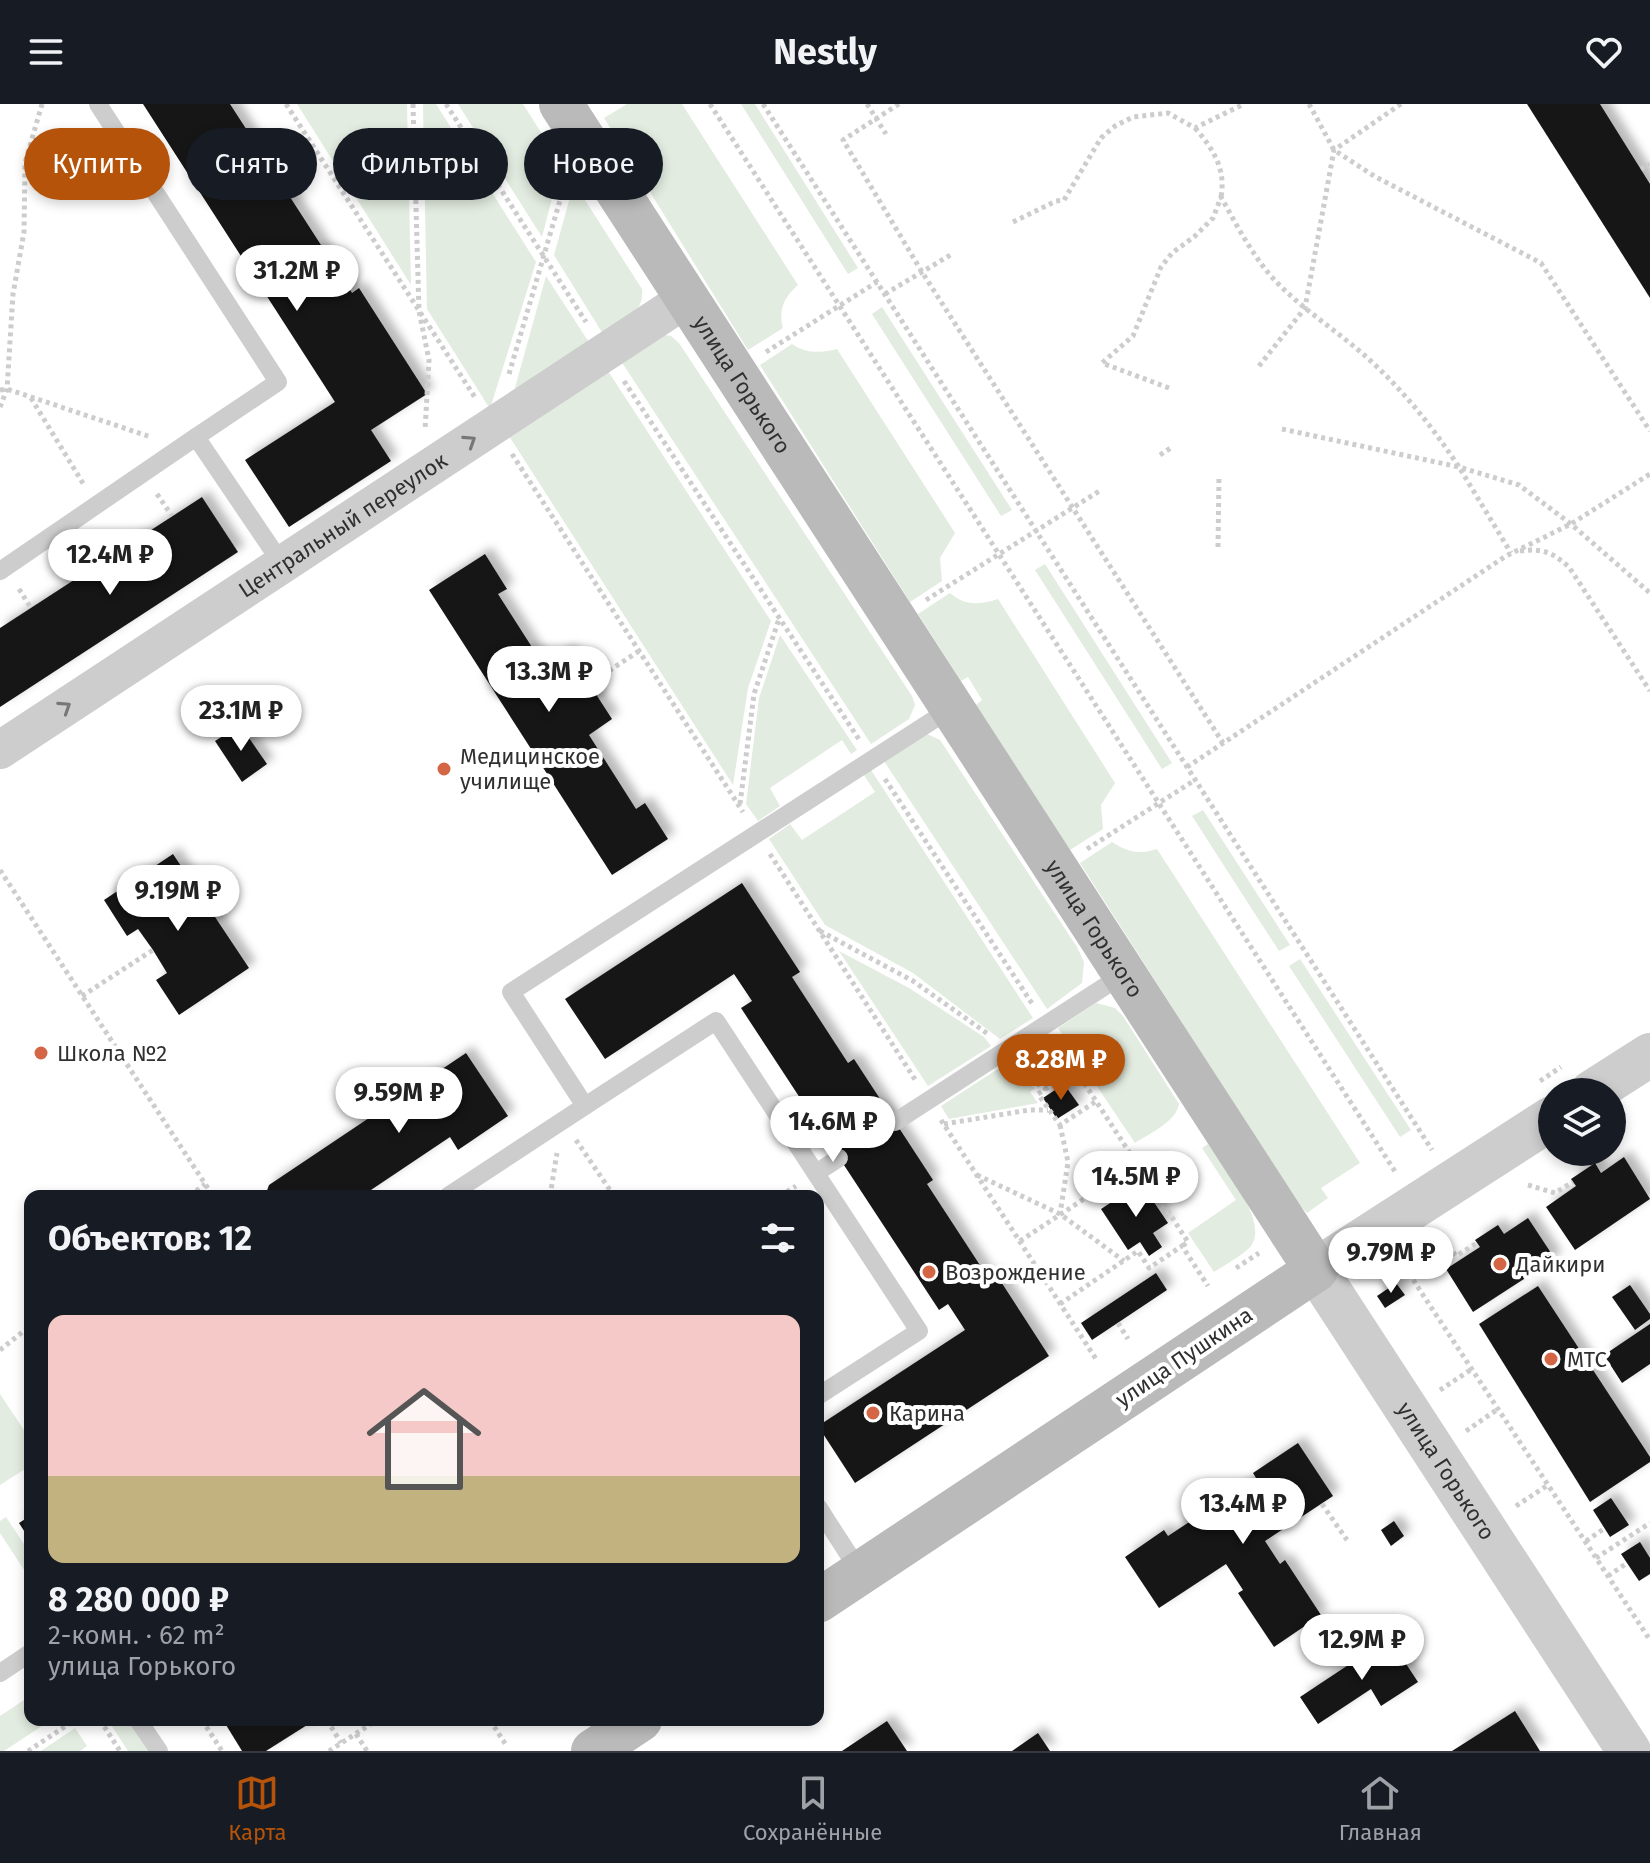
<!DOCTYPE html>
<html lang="ru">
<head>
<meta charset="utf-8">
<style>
	:root { --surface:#171b24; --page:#20242c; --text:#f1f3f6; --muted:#9ea1a6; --line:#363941; --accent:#b45309 }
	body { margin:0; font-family:"Fira Sans",sans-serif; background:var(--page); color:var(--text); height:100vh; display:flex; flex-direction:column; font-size:30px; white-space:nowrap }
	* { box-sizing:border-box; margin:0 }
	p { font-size:26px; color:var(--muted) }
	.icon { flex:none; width:44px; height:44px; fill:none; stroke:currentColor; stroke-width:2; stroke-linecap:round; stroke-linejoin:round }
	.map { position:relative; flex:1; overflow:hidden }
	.details { position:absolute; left:24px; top:1086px; width:800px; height:536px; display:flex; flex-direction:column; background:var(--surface); border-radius:16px; box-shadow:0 4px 12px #0003 }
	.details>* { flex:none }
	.banner { position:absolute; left:24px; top:24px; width:800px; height:72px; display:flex; gap:16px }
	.tools { position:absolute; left:1538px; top:974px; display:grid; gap:16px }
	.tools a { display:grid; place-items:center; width:88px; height:88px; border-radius:50%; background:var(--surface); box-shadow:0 4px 12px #0003; font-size:40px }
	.price { position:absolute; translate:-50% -68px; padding:0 18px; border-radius:28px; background:#fff; color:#222; font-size:26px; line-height:52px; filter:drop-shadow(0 2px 4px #0008) }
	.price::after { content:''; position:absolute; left:50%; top:48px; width:24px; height:18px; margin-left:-12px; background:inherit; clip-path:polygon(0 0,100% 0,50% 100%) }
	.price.selected { background:var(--accent); color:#fff }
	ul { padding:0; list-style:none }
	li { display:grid; align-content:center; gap:16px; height:424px; padding:0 24px }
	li+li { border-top:2px solid var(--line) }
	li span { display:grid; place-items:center; height:248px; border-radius:16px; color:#555 }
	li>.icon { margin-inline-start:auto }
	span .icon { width:144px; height:144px; fill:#fffc; stroke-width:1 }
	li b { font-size:34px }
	h2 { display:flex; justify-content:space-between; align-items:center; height:96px; padding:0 24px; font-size:34px }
	.pill { padding:0 28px; border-radius:36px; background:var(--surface); box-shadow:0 4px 12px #0003; font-size:28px; line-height:72px }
	.pill.selected { background:var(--accent); color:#fff }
	header { display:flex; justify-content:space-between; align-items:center; height:104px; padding:0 24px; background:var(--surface); font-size:36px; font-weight:700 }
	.tabs { display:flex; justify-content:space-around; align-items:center; height:112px; border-top:2px solid var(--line); background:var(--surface); font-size:22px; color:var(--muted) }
	.tabs a { display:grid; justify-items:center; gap:4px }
	.tabs .selected { color:var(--accent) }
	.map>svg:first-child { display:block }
</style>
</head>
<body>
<header><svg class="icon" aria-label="menu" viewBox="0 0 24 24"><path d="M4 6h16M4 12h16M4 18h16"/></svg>Nestly<svg class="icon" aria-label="heart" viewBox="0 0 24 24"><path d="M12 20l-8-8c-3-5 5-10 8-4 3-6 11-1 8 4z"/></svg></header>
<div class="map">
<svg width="1650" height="1647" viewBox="0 0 1650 1647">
	<defs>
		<filter id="shadow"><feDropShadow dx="7" dy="-7" stdDeviation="4" flood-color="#0004"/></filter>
	</defs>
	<rect width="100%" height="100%" fill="#fff"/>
	<g fill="#e3ece0">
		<path d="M297 0H407L411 181Z"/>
		<path d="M423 0H436L536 158 490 305 427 205Z"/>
		<path d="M458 0H523L561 60 542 133Z"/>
		<path d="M627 0H682L798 181C784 193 778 206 783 224L748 246 604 14Z"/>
		<path d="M741 0H755L858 164 848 170Z"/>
		<path d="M574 79 642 185C645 210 621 218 603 230L554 151Z"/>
		<path d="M546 172 590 240 513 291Z"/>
		<path d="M882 203 1012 406 1001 412 872 210Z"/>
		<path d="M665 231 671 232 679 239 912 592 915 601 909 615 871 640 621 257Z"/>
		<path d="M792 240C807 250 820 249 837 245L955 429 940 454 942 477 910 498 760 261Z"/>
		<path d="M608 267 771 517 748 584 733 681 509 332Z"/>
		<path d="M1045 460 1172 659 1162 665 1035 466Z"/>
		<path d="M950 489C965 502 980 501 998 495L1115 679 1101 701 1103 725 1070 746 976 601 982 596 968 573 961 577 918 510Z"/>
		<path d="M780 531 857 646 851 650 842 636 770 684 780 702 758 717 746 700 759 594Z"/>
		<path d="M927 630 940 636 1077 843 1084 858 1082 879 1047 905 884 657Z"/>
		<path d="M871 666 1033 914 1000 935 913 869 825 821 769 735 790 720 802 736 875 688 864 671Z"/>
		<path d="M1203 706 1290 841 1279 847 1192 712Z"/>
		<path d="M1112 738C1127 748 1140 751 1157 745L1360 1059 1321 1084 1328 1094 1307 1109 1297 1098 1080 759Z"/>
		<path d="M839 847 909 884 984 933 991 942 928 982Z"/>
		<path d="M1300 855 1411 1026 1400 1033 1289 862Z"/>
		<path d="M1096 899 1115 904 1123 912 1179 1000C1176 1018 1150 1029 1135 1039L1058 924Z"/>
		<path d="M1045 933 1065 964 1045 978 1018 962 1013 954Z"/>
		<path d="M1004 961 1010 970 1035 984 1030 988 1038 999 949 1015 941 1002Z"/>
		<path d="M1208 1040C1222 1061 1270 1118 1251 1142 1242 1152 1226 1160 1214 1168L1188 1129 1236 1096 1202 1044Z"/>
		<path d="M0 1290 30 1335V1362L0 1381Z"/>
		<path d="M6 1413 30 1449V1475L0 1429V1417Z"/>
		<path d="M30 1592V1616H51L4 1647H0V1612Z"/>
		<path d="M108 1616H128L148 1647H128Z"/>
		<path d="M75 1624 87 1642 80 1647H41Z"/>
	</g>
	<g fill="#171717" filter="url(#shadow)">
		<path d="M143 0H230L352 189 359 184 427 290 371 326 391 357 289 423 245 356 335 298Z"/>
		<path d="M1527 0H1600L1650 80V194Z"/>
		<path d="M202 393 238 448 0 603V524Z"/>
		<path d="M485 450 507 485 498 490 544 562 568 547 612 615 589 631 636 705 645 699 668 735 612 771 429 486Z"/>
		<path d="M240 621 267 660 242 678 215 637Z"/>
		<path d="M173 750 249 864 179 911 156 876 167 869 153 846 138 825 127 832 104 796Z"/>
		<path d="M742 779 800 868 792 873 848 959 854 955 933 1076 927 1080 989 1175 996 1170 1049 1252 855 1379 818 1322 965 1226 948 1200 939 1206 741 904 752 897 734 870 605 955 565 895Z"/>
		<path d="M466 949 508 1012 458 1046 450 1033 362 1092H265L269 1081Z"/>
		<path d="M1064 980 1079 1001 1057 1015 1043 994Z"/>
		<path d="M1624 1053 1650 1095 1575 1146 1546 1103 1576 1082 1571 1075 1595 1059 1601 1069Z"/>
		<path d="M1141 1079 1168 1119 1153 1129 1162 1143 1149 1152 1140 1138 1128 1146 1101 1105Z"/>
		<path d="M1528 1114 1555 1155 1473 1208 1446 1165 1480 1143 1475 1136 1498 1121 1504 1130Z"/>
		<path d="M1156 1169 1167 1186 1092 1236 1081 1219Z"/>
		<path d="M1396 1179 1405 1191 1385 1204 1377 1192Z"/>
		<path d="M1630 1181 1650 1210V1215L1635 1226 1612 1193Z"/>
		<path d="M1538 1182 1650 1353V1358L1590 1398 1479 1220Z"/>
		<path d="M1650 1220V1260L1622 1279 1604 1251Z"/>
		<path d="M1298 1339 1333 1392 1265 1437 1280 1460 1285 1456 1321 1511 1274 1543 1238 1489 1243 1486 1226 1460 1159 1504 1125 1453 1164 1426 1168 1432 1256 1374 1253 1369Z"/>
		<path d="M1611 1394 1629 1421 1610 1433 1593 1406Z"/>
		<path d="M30 1412V1436L19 1419Z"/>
		<path d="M1394 1417 1404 1432 1391 1442 1381 1426Z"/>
		<path d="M1640 1438 1650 1454V1470L1639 1477 1621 1450Z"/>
		<path d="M1389 1534 1418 1578 1381 1602 1371 1585 1318 1620 1300 1593Z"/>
		<path d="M1515 1607 1540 1647H1452Z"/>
		<path d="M223 1616H315L266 1647H242Z"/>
		<path d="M887 1617 907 1647H842Z"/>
		<path d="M1038 1629 1050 1647H1012Z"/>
	</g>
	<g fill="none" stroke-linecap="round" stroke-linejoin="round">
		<g stroke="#cdcdcd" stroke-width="5" stroke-dasharray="4 4" stroke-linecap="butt">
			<path d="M286 0 476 295"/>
			<path d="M413 0 419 207 429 256 425 326"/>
			<path d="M446 0 586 218"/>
			<path d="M710 0 1396 1069"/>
			<path d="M763 0 1432 1046"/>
			<path d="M867 0 886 30"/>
			<path d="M899 0 843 36 922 168 1223 639"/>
			<path d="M1309 0 1334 46 1374 72 1541 159 1650 327"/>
			<path d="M1195 24C1213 45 1226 64 1221 93"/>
			<path d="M1641 65 1650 60"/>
			<path d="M1013 118 1056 97 1064 96 1101 34 1115 22 1133 13 1168 9 1195 24 1244 0"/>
			<path d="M885 190 952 150"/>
			<path d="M766 248 877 178"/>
			<path d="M1259 262 1305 204 1334 46 1401 0"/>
			<path d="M509 270 566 76"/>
			<path d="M624 277 860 637"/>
			<path d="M1169 284 1102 259 1133 232 1161 163 1172 149 1195 132 1213 114 1221 93C1236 120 1250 147 1270 171 1300 205 1340 228 1373 259 1408 292 1433 324 1459 363L1519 381 1571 420 1650 489"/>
			<path d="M0 286 7 285 151 333"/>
			<path d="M31 294 84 381"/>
			<path d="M0 303 7 285 13 190 24 128 25 59 42 0"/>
			<path d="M1282 325 1459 363 1511 449"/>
			<path d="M512 350 743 708"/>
			<path d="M1160 351 1172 343"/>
			<path d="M157 390 172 412"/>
			<path d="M77 442 92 464"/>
			<path d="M1218 443 1219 372"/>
			<path d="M1520 447C1542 444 1552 448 1569 463L1650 587"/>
			<path d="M19 485 31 504"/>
			<path d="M926 496 1101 386"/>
			<path d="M589 580 639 547"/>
			<path d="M1187 663 1506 452 1571 420 1650 370"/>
			<path d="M885 675 1033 901"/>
			<path d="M740 700 754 590 779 515"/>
			<path d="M1087 745 1195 676"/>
			<path d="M770 750 916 977"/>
			<path d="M0 766 213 1092"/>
			<path d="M820 827 913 877 988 930"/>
			<path d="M82 892 153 846"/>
			<path d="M1058 939 1188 1138 1182 1142"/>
			<path d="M1075 966 1038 990 1060 1021 1095 998"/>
			<path d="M1016 967 1046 985"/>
			<path d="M1540 977 1561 963"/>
			<path d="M941 1016 1096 1255"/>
			<path d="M944 1020 1029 1006H1048"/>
			<path d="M1060 1021 1068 1058 1060 1110"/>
			<path d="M576 1036 614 1092"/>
			<path d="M977 1071 1060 1110 1124 1157"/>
			<path d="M1528 1081 1555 1089 1573 1078"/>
			<path d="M190 1092 205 1080"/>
			<path d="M550 1092 557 1049"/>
			<path d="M780 1092 796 1082"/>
			<path d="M1444 1135 1456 1152 1477 1139"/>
			<path d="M1020 1137 1090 1091"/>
			<path d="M1400 1156 1650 1536"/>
			<path d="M1236 1164 1259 1149"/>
			<path d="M1060 1200 1138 1147 1149 1164 1182 1142 1208 1182"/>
			<path d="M1118 1219 1128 1235"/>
			<path d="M0 1246 30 1222"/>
			<path d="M1440 1286 1472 1265"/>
			<path d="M1466 1327 1498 1305"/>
			<path d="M1322 1400 1347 1436"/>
			<path d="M1516 1402 1548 1381"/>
			<path d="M1586 1437 1605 1424"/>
			<path d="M1596 1454 1650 1419"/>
			<path d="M1608 1472 1627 1459"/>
			<path d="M100 1616 120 1647"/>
			<path d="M202 1616 222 1647"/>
			<path d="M327 1616 341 1639"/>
			<path d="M490 1616 506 1641"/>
			<path d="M356 1630 367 1647"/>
			<path d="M28 1647 75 1616"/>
			<path d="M329 1647 377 1616"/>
		</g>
		<g stroke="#cdcdcd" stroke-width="18">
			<path d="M98 0 278 278 196 333 282 460"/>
			<path d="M0 467 196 333"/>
			<path d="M585 1002 716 917 919 1227 818 1292"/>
			<path d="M895 1018 1124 870"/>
			<path d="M816 1069 839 1054"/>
			<path d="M448 1092 585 1002 511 888 952 604"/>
			<path d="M818 1403 860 1468"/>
			<path d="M0 1569 30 1549"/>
			<path d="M138 1616 159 1647"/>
		</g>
		<path stroke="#cdcdcd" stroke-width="38" id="s1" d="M0 646 686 195"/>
		<g stroke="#cdcdcd" stroke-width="44">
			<path d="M1592 988 1650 951"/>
			<path id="s2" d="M1552 1014 1316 1166 1629 1647"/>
		</g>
		<g stroke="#bababa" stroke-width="44">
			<path id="s3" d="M561 0 1316 1166 818 1497"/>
			<path d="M593 1647 640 1616"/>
		</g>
	</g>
	<defs><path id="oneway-chevron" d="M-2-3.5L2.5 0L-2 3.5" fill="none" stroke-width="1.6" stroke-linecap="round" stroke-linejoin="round" transform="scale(2)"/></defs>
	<g stroke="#777">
		<use href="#oneway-chevron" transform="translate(470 337) rotate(-33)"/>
		<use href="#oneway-chevron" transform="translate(65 603) rotate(-33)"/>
	</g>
	<g fill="#d56645" stroke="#fff" stroke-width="3">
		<circle cx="444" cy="665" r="8"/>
		<circle cx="41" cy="949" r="8"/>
		<circle cx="1500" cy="1160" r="8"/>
		<circle cx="929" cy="1168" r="8"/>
		<circle cx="1551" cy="1255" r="8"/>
		<circle cx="873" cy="1309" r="8"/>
	</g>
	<g text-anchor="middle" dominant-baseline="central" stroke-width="8" stroke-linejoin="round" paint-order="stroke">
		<g font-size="22" fill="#303030" stroke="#fff">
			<text stroke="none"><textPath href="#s3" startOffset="334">улица Горького</textPath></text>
			<text stroke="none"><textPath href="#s1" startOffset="410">Центральный переулок</textPath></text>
			<text stroke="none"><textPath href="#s3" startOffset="982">улица Горького</textPath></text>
			<text transform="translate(1184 1253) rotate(-34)">улица Пушкина</text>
			<text stroke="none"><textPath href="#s2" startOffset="520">улица Горького</textPath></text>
		</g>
		<g font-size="22" fill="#303030" stroke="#fff" text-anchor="start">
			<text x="460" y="652">Медицинское<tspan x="460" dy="25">училище</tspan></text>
			<text x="57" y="949">Школа №2</text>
			<text x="1516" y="1160">Дайкири</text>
			<text x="945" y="1168">Возрождение</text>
			<text x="1567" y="1255">МТС</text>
			<text x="889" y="1309">Карина</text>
		</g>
	</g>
</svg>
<div class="tools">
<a><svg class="icon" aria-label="layers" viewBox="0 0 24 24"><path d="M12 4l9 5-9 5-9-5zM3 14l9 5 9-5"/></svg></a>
</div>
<b class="price" style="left:297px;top:209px">31.2M ₽</b>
<b class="price" style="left:110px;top:493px">12.4M ₽</b>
<b class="price" style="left:549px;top:610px">13.3M ₽</b>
<b class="price" style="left:241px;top:649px">23.1M ₽</b>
<b class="price" style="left:178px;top:829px">9.19M ₽</b>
<b class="price selected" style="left:1061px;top:998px">8.28M ₽</b>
<b class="price" style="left:399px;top:1031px">9.59M ₽</b>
<b class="price" style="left:833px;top:1060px">14.6M ₽</b>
<b class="price" style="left:1136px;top:1115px">14.5M ₽</b>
<b class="price" style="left:1391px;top:1191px">9.79M ₽</b>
<b class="price" style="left:1243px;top:1442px">13.4M ₽</b>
<b class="price" style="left:1362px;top:1578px">12.9M ₽</b>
<div class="banner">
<a class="pill selected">Купить</a>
<a class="pill">Снять</a>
<a class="pill">Фильтры</a>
<a class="pill">Новое</a>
</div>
<section class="details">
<h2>Объектов: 12<svg class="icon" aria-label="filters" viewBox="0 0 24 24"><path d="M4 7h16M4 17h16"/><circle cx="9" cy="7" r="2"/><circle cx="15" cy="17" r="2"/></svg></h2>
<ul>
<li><span style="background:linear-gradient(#f6c9c9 65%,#c2b280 0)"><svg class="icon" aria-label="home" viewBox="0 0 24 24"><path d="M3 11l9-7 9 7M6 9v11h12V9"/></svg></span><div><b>8 280 000 ₽</b><p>2-комн. · 62 m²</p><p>улица Горького</p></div></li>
</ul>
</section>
</div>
<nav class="tabs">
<a class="selected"><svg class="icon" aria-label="map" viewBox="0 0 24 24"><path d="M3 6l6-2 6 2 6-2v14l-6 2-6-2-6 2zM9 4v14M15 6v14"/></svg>Карта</a>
<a><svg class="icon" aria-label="saved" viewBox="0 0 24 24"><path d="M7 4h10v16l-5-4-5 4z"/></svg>Сохранённые</a>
<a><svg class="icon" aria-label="home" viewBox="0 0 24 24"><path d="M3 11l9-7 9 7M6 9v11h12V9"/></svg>Главная</a>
</nav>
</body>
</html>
